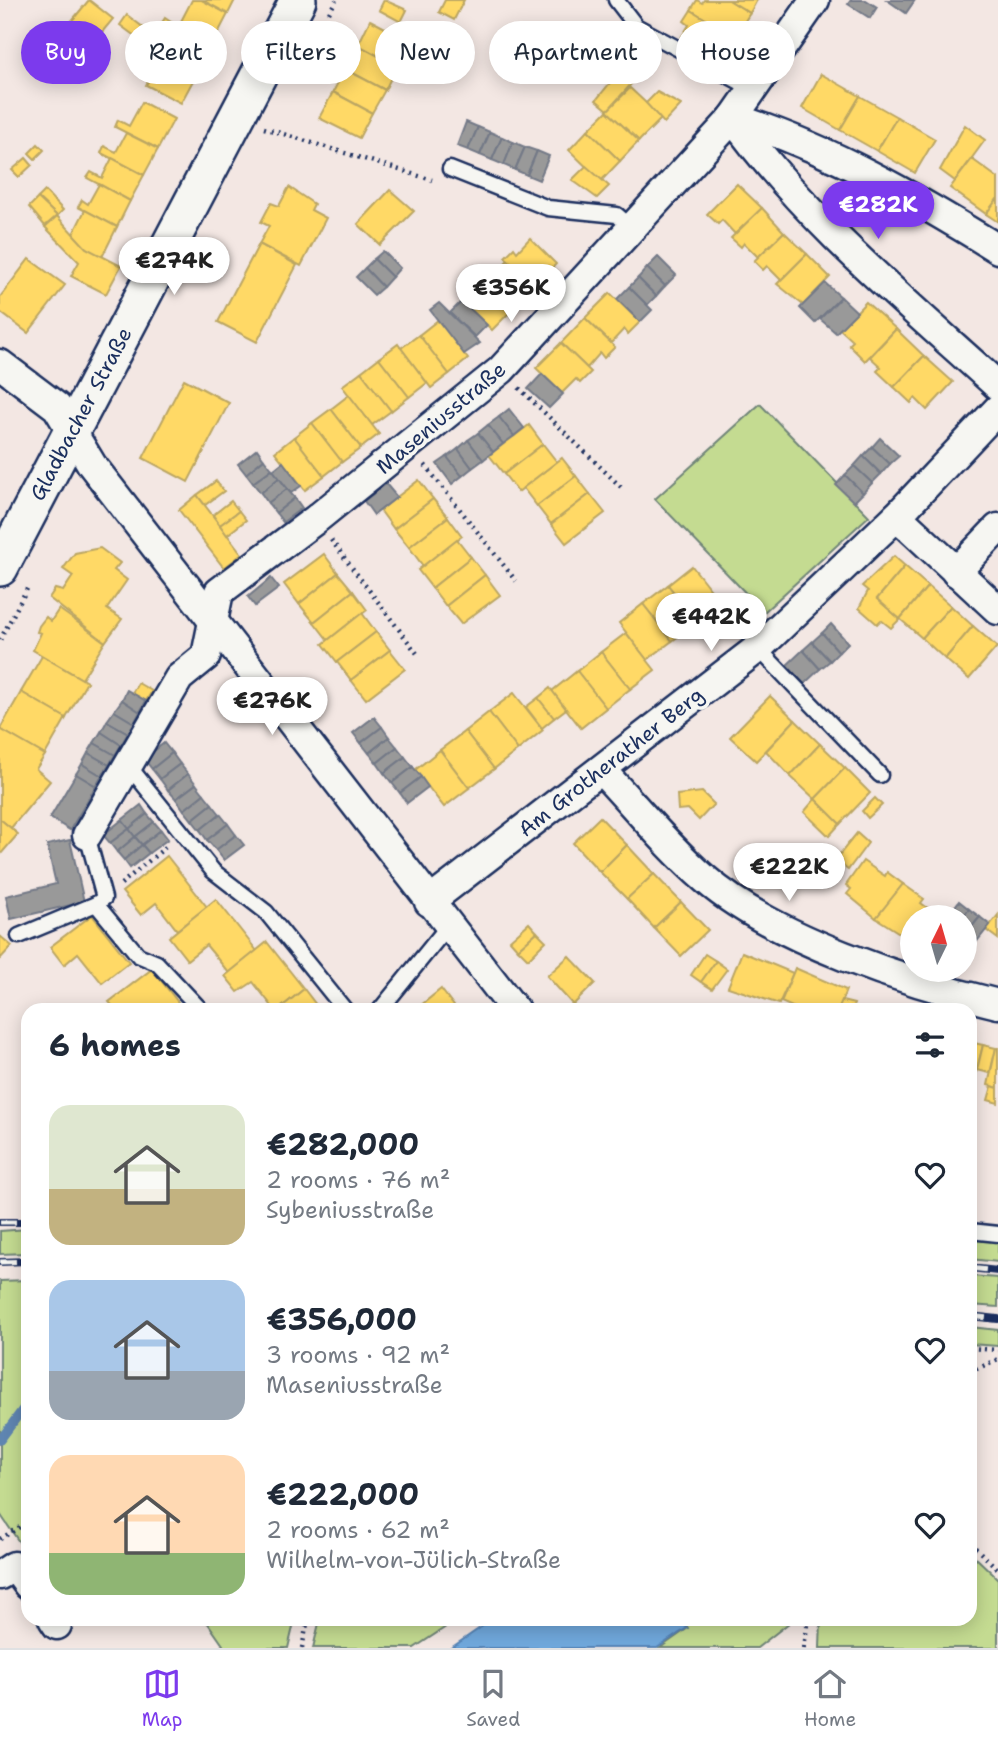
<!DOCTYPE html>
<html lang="en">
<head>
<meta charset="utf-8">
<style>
	:root { --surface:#fff; --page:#f2f2f3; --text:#1f2937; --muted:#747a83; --line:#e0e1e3; --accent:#7c3aed }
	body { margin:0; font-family:"Shantell Sans",sans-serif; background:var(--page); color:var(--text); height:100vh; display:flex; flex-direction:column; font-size:26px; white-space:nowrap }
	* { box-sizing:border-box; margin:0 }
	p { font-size:23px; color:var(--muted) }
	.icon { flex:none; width:38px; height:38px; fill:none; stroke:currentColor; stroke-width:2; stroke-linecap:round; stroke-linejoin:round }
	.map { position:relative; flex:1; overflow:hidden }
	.details { position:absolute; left:21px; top:1003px; width:956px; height:623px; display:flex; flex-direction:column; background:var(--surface); border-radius:21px; box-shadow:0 4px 18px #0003 }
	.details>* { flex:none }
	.banner { position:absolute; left:21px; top:21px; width:957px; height:63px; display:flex; gap:14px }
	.needle { width:46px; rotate:5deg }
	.buttons { position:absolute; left:900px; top:905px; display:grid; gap:14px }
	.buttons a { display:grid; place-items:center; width:77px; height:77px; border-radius:50%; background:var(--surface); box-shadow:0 4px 18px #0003; font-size:35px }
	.price { position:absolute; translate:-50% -60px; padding:0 16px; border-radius:24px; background:#fff; color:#222; font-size:23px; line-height:46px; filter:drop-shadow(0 2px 4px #0008) }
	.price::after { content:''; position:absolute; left:50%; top:42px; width:21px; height:16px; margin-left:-10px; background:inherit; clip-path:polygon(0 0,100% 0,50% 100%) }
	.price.on { background:var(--accent); color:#fff }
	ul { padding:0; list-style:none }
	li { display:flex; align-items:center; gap:21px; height:175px; padding:0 28px }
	li span { display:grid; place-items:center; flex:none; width:196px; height:140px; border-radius:21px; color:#555 }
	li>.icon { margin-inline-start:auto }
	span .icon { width:84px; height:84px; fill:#fffc; stroke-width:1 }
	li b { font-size:30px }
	h2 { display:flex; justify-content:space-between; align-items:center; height:84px; padding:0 28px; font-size:30px }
	.pill { padding:0 24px; border-radius:32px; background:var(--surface); box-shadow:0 4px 18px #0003; font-size:24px; line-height:63px }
	.pill.on { background:var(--accent); color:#fff }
	.tab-bar { display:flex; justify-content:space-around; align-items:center; height:98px; border-top:2px solid var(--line); background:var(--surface); font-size:19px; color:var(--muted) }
	.tab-bar a { display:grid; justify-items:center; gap:4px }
	.tab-bar .on { color:var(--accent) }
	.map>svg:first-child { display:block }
</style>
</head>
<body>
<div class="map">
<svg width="998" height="1648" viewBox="0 0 998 1648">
	<rect width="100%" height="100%" fill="#f3e7e3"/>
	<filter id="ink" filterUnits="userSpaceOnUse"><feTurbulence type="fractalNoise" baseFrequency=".0143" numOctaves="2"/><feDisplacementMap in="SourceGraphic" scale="14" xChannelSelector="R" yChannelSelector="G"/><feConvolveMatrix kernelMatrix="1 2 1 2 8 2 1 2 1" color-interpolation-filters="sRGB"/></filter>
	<g filter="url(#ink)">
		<g fill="#c4db91" stroke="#708578" stroke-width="2">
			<path d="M760 404 869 516 764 612 655 499Z"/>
			<path d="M28 1229V1253L0 1254V1231Z"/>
			<path d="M970 1238 998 1241V1262L970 1259Z"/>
			<path d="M970 1276 998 1278V1307L970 1305Z"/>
			<path d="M28 1280V1555L0 1514V1281Z"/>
			<path d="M970 1327 998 1330V1346L970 1344Z"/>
			<path d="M970 1552 998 1579V1648H820L821 1619H970Z"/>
			<path d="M205 1619H295L288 1648H219L223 1645Z"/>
			<path d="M320 1619H458L414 1648H313Z"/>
			<path d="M682 1619H794L757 1648H660L688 1628Z"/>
		</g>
		<g fill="#ffd966" stroke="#bba664" stroke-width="2">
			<path d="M89 0 113 19 83 55 60 35Z"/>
			<path d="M192 0H202L228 14 212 45 178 27Z"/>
			<path d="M202 0H235L228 14Z"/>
			<path d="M384 0 407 10 401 22 379 10Z"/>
			<path d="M445 0H464L454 20 439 12Z"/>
			<path d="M697 0 702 3 704 0H729L750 13 735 37 691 10Z"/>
			<path d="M729 0H757L750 13Z"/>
			<path d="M691 10 735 37 720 62 681 38 689 25 684 21Z"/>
			<path d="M127 15 148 31 140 40 120 25Z"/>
			<path d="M165 18 180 28 173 43 156 32Z"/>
			<path d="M370 20 410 41 397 66 358 45Z"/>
			<path d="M150 28 173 43 180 28 212 45 196 75 161 57 140 40Z"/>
			<path d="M54 31 73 46 55 66 37 50Z"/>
			<path d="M358 45 397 66 385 90 345 69Z"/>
			<path d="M149 48 196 75 181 103 146 85 158 63 145 56Z"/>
			<path d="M345 69 385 90 372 113 333 92Z"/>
			<path d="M618 73 633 82 608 110 596 100Z"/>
			<path d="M821 74 860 96 840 130 802 108Z"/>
			<path d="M630 88 662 118 639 141 607 111Z"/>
			<path d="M333 92 372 113 359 138 319 118Z"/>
			<path d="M657 92 681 105 664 123 646 103Z"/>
			<path d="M860 96 897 117 877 151 840 130Z"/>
			<path d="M142 102 174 119 158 149 115 127 118 120 129 126Z"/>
			<path d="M607 111 639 141 620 161 588 130Z"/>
			<path d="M897 117 935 139 915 173 877 151Z"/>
			<path d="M965 125 985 140 955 181 940 170Z"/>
			<path d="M588 130 620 161 601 181 569 150Z"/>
			<path d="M126 133 158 149 144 175 101 153 104 146 116 152Z"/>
			<path d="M38 144 44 150 35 159 29 153Z"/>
			<path d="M26 158 32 165 19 177 12 170Z"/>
			<path d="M112 158 144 175 130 201 87 178 91 172 102 178Z"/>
			<path d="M972 159 998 178V198L986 214 950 188Z"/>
			<path d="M586 166 609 186 597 198 572 180Z"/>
			<path d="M99 184 130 201 117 227 78 207 82 200 88 204Z"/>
			<path d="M737 184 762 208 735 234 722 220 718 224 707 214Z"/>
			<path d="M289 187 314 204 311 210 326 218 301 266 259 244 269 226 261 222 271 203 279 206Z"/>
			<path d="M390 190 414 211 380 245 358 224Z"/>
			<path d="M45 191 63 210 57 216 38 198Z"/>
			<path d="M38 198 57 216 45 226 29 207Z"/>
			<path d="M998 198V222L986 214Z"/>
			<path d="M762 208 784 232 758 257 744 243 741 247 731 238Z"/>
			<path d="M85 210 117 227 102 257 86 248 73 234Z"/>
			<path d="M57 216 86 248 121 266 106 294 71 276 79 262 45 227Z"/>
			<path d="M784 232 807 254 781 280 767 266 763 270 754 261Z"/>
			<path d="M530 238 556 264 535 286 505 257 514 248 517 252Z"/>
			<path d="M259 244 297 265 257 342 218 322Z"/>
			<path d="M807 254 830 277 803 305 777 284Z"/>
			<path d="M29 259 65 285 28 333 0 312V297Z"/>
			<path d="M508 260 535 286 514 308 484 279 493 270 496 273Z"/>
			<path d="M487 282 514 308 492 330 462 301 471 292 475 295Z"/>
			<path d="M610 293 640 322 628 334 624 329 611 343 585 318Z"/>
			<path d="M866 302 896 329 865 361 849 345 853 341 840 329Z"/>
			<path d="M585 318 615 347 604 358 600 353 587 368 561 343Z"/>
			<path d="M438 320 468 359 449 374 419 335Z"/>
			<path d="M896 329 924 356 894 387 877 371 881 367 870 357Z"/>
			<path d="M419 335 449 374 431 388 401 348Z"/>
			<path d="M561 343 591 372 580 383 576 379 562 393 536 368Z"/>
			<path d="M398 344 427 383 409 397 379 358Z"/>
			<path d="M924 356 953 382 927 410 915 398 911 403 894 387Z"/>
			<path d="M379 358 409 397 391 411 361 372Z"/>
			<path d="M361 372 391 411 372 425 342 386Z"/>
			<path d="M184 379 229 403 188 482 143 458Z"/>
			<path d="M349 395 379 434 361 448 331 409Z"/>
			<path d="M331 409 361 448 342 462 312 423Z"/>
			<path d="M312 423 342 462 324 476 294 437Z"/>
			<path d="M529 425 543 444 504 474 489 455Z"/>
			<path d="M294 437 324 476 305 490 275 452Z"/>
			<path d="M543 444 557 462 518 492 504 474Z"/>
			<path d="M562 458 576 476 537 506 523 488Z"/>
			<path d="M576 476 590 494 551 524 537 506Z"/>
			<path d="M419 480 433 499 394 529 380 510Z"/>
			<path d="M216 481 224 491 205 505 197 495Z"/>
			<path d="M590 494 605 513 566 543 551 524Z"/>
			<path d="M197 495 242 554 224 568 179 510Z"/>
			<path d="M433 499 448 517 409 547 394 529Z"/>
			<path d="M231 501 239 511 220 525 213 515Z"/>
			<path d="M239 511 246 520 227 535 220 525Z"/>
			<path d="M448 517 462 536 423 566 409 547Z"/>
			<path d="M457 539 471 557 432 588 418 570Z"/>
			<path d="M100 548 120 563 114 570 127 580 107 609 122 619 105 642 49 598 55 589 63 591 73 576 63 569 75 553Z"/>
			<path d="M324 554 338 573 299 604 284 584Z"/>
			<path d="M894 556 905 566 877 599 900 619 891 628 881 620 877 624 859 608 868 591 862 586Z"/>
			<path d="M471 557 485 575 446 606 432 588Z"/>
			<path d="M692 566 721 603 697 622 668 585Z"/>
			<path d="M905 566 928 586 900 619 877 599Z"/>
			<path d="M338 573 353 591 314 622 299 604Z"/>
			<path d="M485 575 500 595 461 624 446 606Z"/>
			<path d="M668 585 697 622 672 641 643 604Z"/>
			<path d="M928 586 951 606 922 638 900 619Z"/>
			<path d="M353 591 367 610 328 640 314 622Z"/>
			<path d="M643 604 672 641 647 660 619 623Z"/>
			<path d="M951 606 973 626 945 659 922 638Z"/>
			<path d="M59 609 105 642 82 679 33 650 41 633 37 632 39 626 46 617 51 621Z"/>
			<path d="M362 613 376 632 337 662 323 644Z"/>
			<path d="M973 626 997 647 969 679 945 659Z"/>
			<path d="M376 632 390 650 351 680 337 662Z"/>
			<path d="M626 633 655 670 630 689 601 652Z"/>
			<path d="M390 650 405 669 366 699 351 680Z"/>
			<path d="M601 652 630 689 606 708 577 671Z"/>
			<path d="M42 656 87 682 66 718 21 692Z"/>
			<path d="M577 671 606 708 581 728 552 691Z"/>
			<path d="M138 683 152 691 146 701 132 693Z"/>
			<path d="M550 688 566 709 554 718 538 698Z"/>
			<path d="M21 692 66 718 45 755 0 729Z"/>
			<path d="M514 693 543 730 518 750 489 712Z"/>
			<path d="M770 696 795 720 756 761 730 737Z"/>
			<path d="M538 698 554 718 542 728 526 707Z"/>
			<path d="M489 712 518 750 494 769 465 731Z"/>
			<path d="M795 720 820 744 790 776 766 751Z"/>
			<path d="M0 729 45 755 36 769 50 781 11 828 0 819Z"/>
			<path d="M465 731 494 769 469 788 440 750Z"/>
			<path d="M820 744 845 768 815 799 790 776Z"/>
			<path d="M440 750 469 788 444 807 415 770Z"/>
			<path d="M845 768 870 793 840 824 815 799Z"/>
			<path d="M702 792 714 804 699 820 688 809 678 810 677 795Z"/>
			<path d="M875 798 882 805 868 818 862 811Z"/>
			<path d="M815 799 840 824 829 836 804 812Z"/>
			<path d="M600 817 627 845 600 872 573 843Z"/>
			<path d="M0 819 18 834 0 855Z"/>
			<path d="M857 833 868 843 848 870 835 860Z"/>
			<path d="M627 845 654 874 627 899 600 872Z"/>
			<path d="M167 856 207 907 177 930 156 903 141 915 122 892Z"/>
			<path d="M863 861 885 876 887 872 903 884 876 918 847 894 851 889 846 885Z"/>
			<path d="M654 874 681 902 654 928 627 899Z"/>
			<path d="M903 884 924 899 921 903 937 915 912 917V941L876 918Z"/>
			<path d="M216 899 257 951 229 973 206 945 187 960 169 937Z"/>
			<path d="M681 902 708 930 681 956 654 928Z"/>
			<path d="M92 915 129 962 102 983 78 953 64 965 50 947Z"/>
			<path d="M998 915V939L986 930Z"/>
			<path d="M529 923 537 932 518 949 510 940Z"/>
			<path d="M537 932 546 941 528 959 518 949Z"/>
			<path d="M0 936 12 946 0 959Z"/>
			<path d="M267 942 304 989 278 1010H275L253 982 238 992 225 976Z"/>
			<path d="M742 952 793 973 779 1004 728 987Z"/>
			<path d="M705 954 716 961 701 982 691 975Z"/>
			<path d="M569 956 595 983 573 1005 547 976Z"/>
			<path d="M716 961 727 969 712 989 701 982Z"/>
			<path d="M795 968 846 990 838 1010H799L781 1002Z"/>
			<path d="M152 969 184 1010H140L138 1007 116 1010 109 1002Z"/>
			<path d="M304 989 320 1010H278Z"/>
			<path d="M441 989 457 1010H415Z"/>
			<path d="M842 1001 854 1004 852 1010H838Z"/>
			<path d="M970 1042 983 1045 971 1092H970Z"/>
			<path d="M983 1045 996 1048 990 1073 977 1070Z"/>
			<path d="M996 1048H998V1088L988 1085Z"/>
			<path d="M992 1086 998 1088V1103L988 1100Z"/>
		</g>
		<path fill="#6fa8dc" stroke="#5684b6" stroke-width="2" d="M493 1619H681L687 1628 657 1648H451Z"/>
		<g fill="#999" stroke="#737987" stroke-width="2">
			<path d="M851 0H866L877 7 870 18 848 4Z"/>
			<path d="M887 0H915L906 13Z"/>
			<path d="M466 122 478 127 468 150 457 146Z"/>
			<path d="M478 127 490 132 480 155 468 150Z"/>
			<path d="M490 132 502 137 492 160 480 155Z"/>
			<path d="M502 137 513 142 504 165 492 160Z"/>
			<path d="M513 142 525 147 515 170 504 165Z"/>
			<path d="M525 147 537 151 527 175 515 170Z"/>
			<path d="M537 151 549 156 539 180 527 175Z"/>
			<path d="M383 251 400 268 392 277 374 259Z"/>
			<path d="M658 257 676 275 665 286 647 268Z"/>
			<path d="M374 259 392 277 383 287 365 268Z"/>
			<path d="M365 268 383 287 374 295 356 277Z"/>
			<path d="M647 268 665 286 656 296 638 278Z"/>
			<path d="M638 278 656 296 647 305 629 287Z"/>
			<path d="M825 283 841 297 815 323 800 308Z"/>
			<path d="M629 287 652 310 640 322 617 299Z"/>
			<path d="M841 297 857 312 836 333 820 319Z"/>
			<path d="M462 301 487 325 475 337 450 313Z"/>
			<path d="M439 303 480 343 464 354 430 310Z"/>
			<path d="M542 374 563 394 549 408 528 389Z"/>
			<path d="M509 409 524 428 514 436 499 417Z"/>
			<path d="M499 417 514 436 503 444 488 425Z"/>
			<path d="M488 425 503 444 493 452 478 433Z"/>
			<path d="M478 433 493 452 483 460 468 440Z"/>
			<path d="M880 438 899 456 890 464 872 447Z"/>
			<path d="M468 440 483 460 472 468 458 449Z"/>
			<path d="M872 447 890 464 881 474 863 456Z"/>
			<path d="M257 449 264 459 246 474 238 464Z"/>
			<path d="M458 449 472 468 462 476 447 457Z"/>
			<path d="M863 456 881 474 872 483 854 466Z"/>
			<path d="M447 457 462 476 452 484 437 464Z"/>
			<path d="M264 459 272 469 253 483 246 474Z"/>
			<path d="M283 462 301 486 291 493 273 470Z"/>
			<path d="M854 466 872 483 863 493 845 475Z"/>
			<path d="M272 469 279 478 261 493 253 483Z"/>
			<path d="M845 475 863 493 854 502 836 485Z"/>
			<path d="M279 478 287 489 268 503 261 493Z"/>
			<path d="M386 484 397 497 374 515 364 501Z"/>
			<path d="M287 489 295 498 276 513 268 503Z"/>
			<path d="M295 498 302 508 283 522 276 513Z"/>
			<path d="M271 578 279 588 255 606 248 597Z"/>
			<path d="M831 624 848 643 839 652 822 633Z"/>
			<path d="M822 633 839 652 830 661 812 642Z"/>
			<path d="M812 642 830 661 820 669 803 650Z"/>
			<path d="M803 650 820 669 804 684 787 665Z"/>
			<path d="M127 690 146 701 140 712 122 700Z"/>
			<path d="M122 700 140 712 134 723 114 711Z"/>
			<path d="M114 711 134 723 128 733 107 721Z"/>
			<path d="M374 717 382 727 361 743 353 733Z"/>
			<path d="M107 721 128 733 121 745 101 732Z"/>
			<path d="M382 727 389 737 369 753 361 743Z"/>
			<path d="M101 732 121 745 115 755 94 743Z"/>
			<path d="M389 737 397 747 377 763 369 753Z"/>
			<path d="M94 743 115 755 109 765 88 753Z"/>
			<path d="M164 743 172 753 152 769 144 759Z"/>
			<path d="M397 747 405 757 384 773 377 763Z"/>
			<path d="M88 753 109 765 102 776 82 764Z"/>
			<path d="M172 753 180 764 160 779 152 769Z"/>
			<path d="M405 757 413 767 392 783 384 773Z"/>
			<path d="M82 764 102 776 96 786 76 774Z"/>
			<path d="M180 764 188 774 168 790 160 779Z"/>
			<path d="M413 767 421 777 400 793 392 783Z"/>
			<path d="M76 774 96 786 70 830 50 818Z"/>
			<path d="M188 774 196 784 176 799 168 790Z"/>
			<path d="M421 777 428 787 407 803 400 793Z"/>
			<path d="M196 784 204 794 184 810 176 799Z"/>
			<path d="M204 794 212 804 192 820 184 810Z"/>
			<path d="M212 804 220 814 200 830 192 820Z"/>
			<path d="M141 805 147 814 129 829 122 820Z"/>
			<path d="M147 814 154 822 135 837 129 829Z"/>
			<path d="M220 814 228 824 207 840 200 830Z"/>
			<path d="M122 820 129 829 110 843 103 835Z"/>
			<path d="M154 822 161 830 142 845 135 837Z"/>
			<path d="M228 824 236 835 216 850 207 840Z"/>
			<path d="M129 829 135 837 117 852 110 843Z"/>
			<path d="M161 830 168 839 149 853 142 845Z"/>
			<path d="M236 835 244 845 224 860 216 850Z"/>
			<path d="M135 837 142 845 124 860 117 852Z"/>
			<path d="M70 840 84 902 11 919 6 896 56 884 47 845Z"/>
			<path d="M142 845 149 853 130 868 124 860Z"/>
			<path d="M959 901 969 909 963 917H947Z"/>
			<path d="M969 909 980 917 964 936 963 917Z"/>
			<path d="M980 917 990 925 974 945 964 936Z"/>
		</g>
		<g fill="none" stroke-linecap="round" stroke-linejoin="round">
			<path stroke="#5f85b1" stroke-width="9" d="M0 1440 23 1409 28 1408"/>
			<defs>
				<g id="service">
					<path d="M616 0 636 26 753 89"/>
					<path d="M450 169 548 208 617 215 633 229"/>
					<path d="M758 648 880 775"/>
					<path d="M128 765 213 871 266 912 345 1010"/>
					<path d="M87 835 104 898 96 904 138 955 157 963 201 1010"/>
					<path d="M19 936 96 904"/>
					<path d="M380 1010 448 926"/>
					<path d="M970 1231 998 1234"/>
				</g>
				<g id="minor">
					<path d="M733 118C802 216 909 305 998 386"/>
					<path d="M733 118C828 147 914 197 998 249"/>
					<path d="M0 364 57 407 92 465 515 1010"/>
					<path d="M897 516 998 610"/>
					<path d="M956 572 998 528"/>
					<path d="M601 770C635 806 668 847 705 879 774 939 909 983 998 1004"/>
					<path d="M87 835 179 678 206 656 219 592 315 520 501 370 733 118 815 0"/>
					<path d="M429 902 758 648 897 516 998 409"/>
					<path d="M0 1575 14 1566 28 1585"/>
					<path d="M53 1619 57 1625"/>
				</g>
				<path id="tertiary" d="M0 568 298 0"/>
			</defs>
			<use href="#service" stroke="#1b2f5e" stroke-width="19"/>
			<use href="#minor" stroke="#1b2f5e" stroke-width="33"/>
			<use href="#tertiary" stroke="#1b2f5e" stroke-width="40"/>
			<g stroke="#1b2f5e" stroke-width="4.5" stroke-dasharray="2 5" stroke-linecap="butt">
				<path d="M329 13 336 0"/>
				<path d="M264 128 432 180"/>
				<path d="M519 388 622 488"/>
				<path d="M425 465 516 581"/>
				<path d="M331 540 419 656"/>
				<path d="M0 640 29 585"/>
				<path d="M121 884 168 845"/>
				<path d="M970 1348 998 1350"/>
				<path d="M970 1372 998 1359"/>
				<path d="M0 1539 28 1522"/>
				<path d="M970 1543 998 1569"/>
				<path d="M302 1648 308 1619"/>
				<path d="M804 1648 808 1619"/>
			</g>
			<use href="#service" stroke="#f6f6f2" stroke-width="14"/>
			<use href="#minor" stroke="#f6f6f2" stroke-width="28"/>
			<use href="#tertiary" stroke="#f6f6f2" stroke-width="35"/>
			<defs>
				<g id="rail">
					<path d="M0 1222H28"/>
					<path d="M0 1262 28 1261"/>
					<path d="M970 1268 998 1271"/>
					<path d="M970 1316 998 1319"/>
				</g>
			</defs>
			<use href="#rail" stroke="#1b2f5e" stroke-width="8"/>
			<use href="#rail" stroke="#f6f6f2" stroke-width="5" stroke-dasharray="16" stroke-linecap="butt"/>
		</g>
	</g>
	<g text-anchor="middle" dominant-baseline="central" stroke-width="7" stroke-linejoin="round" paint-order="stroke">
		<g font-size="21" fill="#1b2f5e" stroke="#f6f6f2">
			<text transform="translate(81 414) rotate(-62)">Gladbacher Straße</text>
			<text transform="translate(441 418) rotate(-40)">Maseniusstraße</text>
			<text transform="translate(611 762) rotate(-38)">Am Grotherather Berg</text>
		</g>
	</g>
</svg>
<div class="buttons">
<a><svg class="needle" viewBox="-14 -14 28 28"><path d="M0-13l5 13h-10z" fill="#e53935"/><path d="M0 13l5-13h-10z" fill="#747a83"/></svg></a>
</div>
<b class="price on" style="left:878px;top:241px">€282K</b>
<b class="price" style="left:174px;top:297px">€274K</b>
<b class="price" style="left:511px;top:324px">€356K</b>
<b class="price" style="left:711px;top:653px">€442K</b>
<b class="price" style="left:272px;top:737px">€276K</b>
<b class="price" style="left:789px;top:903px">€222K</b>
<div class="banner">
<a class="pill on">Buy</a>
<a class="pill">Rent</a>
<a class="pill">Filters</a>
<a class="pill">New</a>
<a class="pill">Apartment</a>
<a class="pill">House</a>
</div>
<section class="details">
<h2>6 homes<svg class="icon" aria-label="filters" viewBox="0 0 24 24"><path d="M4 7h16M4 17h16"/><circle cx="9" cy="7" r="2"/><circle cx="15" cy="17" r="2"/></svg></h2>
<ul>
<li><span style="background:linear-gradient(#dfe7d0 60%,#c2b280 0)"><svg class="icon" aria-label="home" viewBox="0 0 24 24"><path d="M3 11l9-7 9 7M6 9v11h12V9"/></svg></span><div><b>€282,000</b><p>2 rooms · 76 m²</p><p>Sybeniusstraße</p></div><svg class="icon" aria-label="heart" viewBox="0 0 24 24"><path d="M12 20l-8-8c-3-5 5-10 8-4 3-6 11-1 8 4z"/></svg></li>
<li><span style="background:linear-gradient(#a9c7e8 65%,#9aa5b1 0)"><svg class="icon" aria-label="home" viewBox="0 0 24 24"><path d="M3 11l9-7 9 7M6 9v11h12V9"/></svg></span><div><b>€356,000</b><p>3 rooms · 92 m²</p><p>Maseniusstraße</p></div><svg class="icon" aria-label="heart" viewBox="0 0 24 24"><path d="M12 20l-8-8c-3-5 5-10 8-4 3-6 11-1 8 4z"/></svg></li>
<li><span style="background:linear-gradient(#ffd9b3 70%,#8fb573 0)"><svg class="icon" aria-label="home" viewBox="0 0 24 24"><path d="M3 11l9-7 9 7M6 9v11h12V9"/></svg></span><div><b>€222,000</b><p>2 rooms · 62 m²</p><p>Wilhelm-von-Jülich-Straße</p></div><svg class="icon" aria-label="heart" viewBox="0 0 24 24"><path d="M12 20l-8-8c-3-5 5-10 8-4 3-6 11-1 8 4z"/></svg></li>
</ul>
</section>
</div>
<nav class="tab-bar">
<a class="on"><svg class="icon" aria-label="map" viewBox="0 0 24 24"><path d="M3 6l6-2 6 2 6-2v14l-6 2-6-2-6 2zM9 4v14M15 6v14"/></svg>Map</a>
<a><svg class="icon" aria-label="saved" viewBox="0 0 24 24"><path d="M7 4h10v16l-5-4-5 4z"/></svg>Saved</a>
<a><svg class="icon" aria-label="home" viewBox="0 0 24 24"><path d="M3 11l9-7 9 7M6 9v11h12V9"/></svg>Home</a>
</nav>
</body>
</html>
